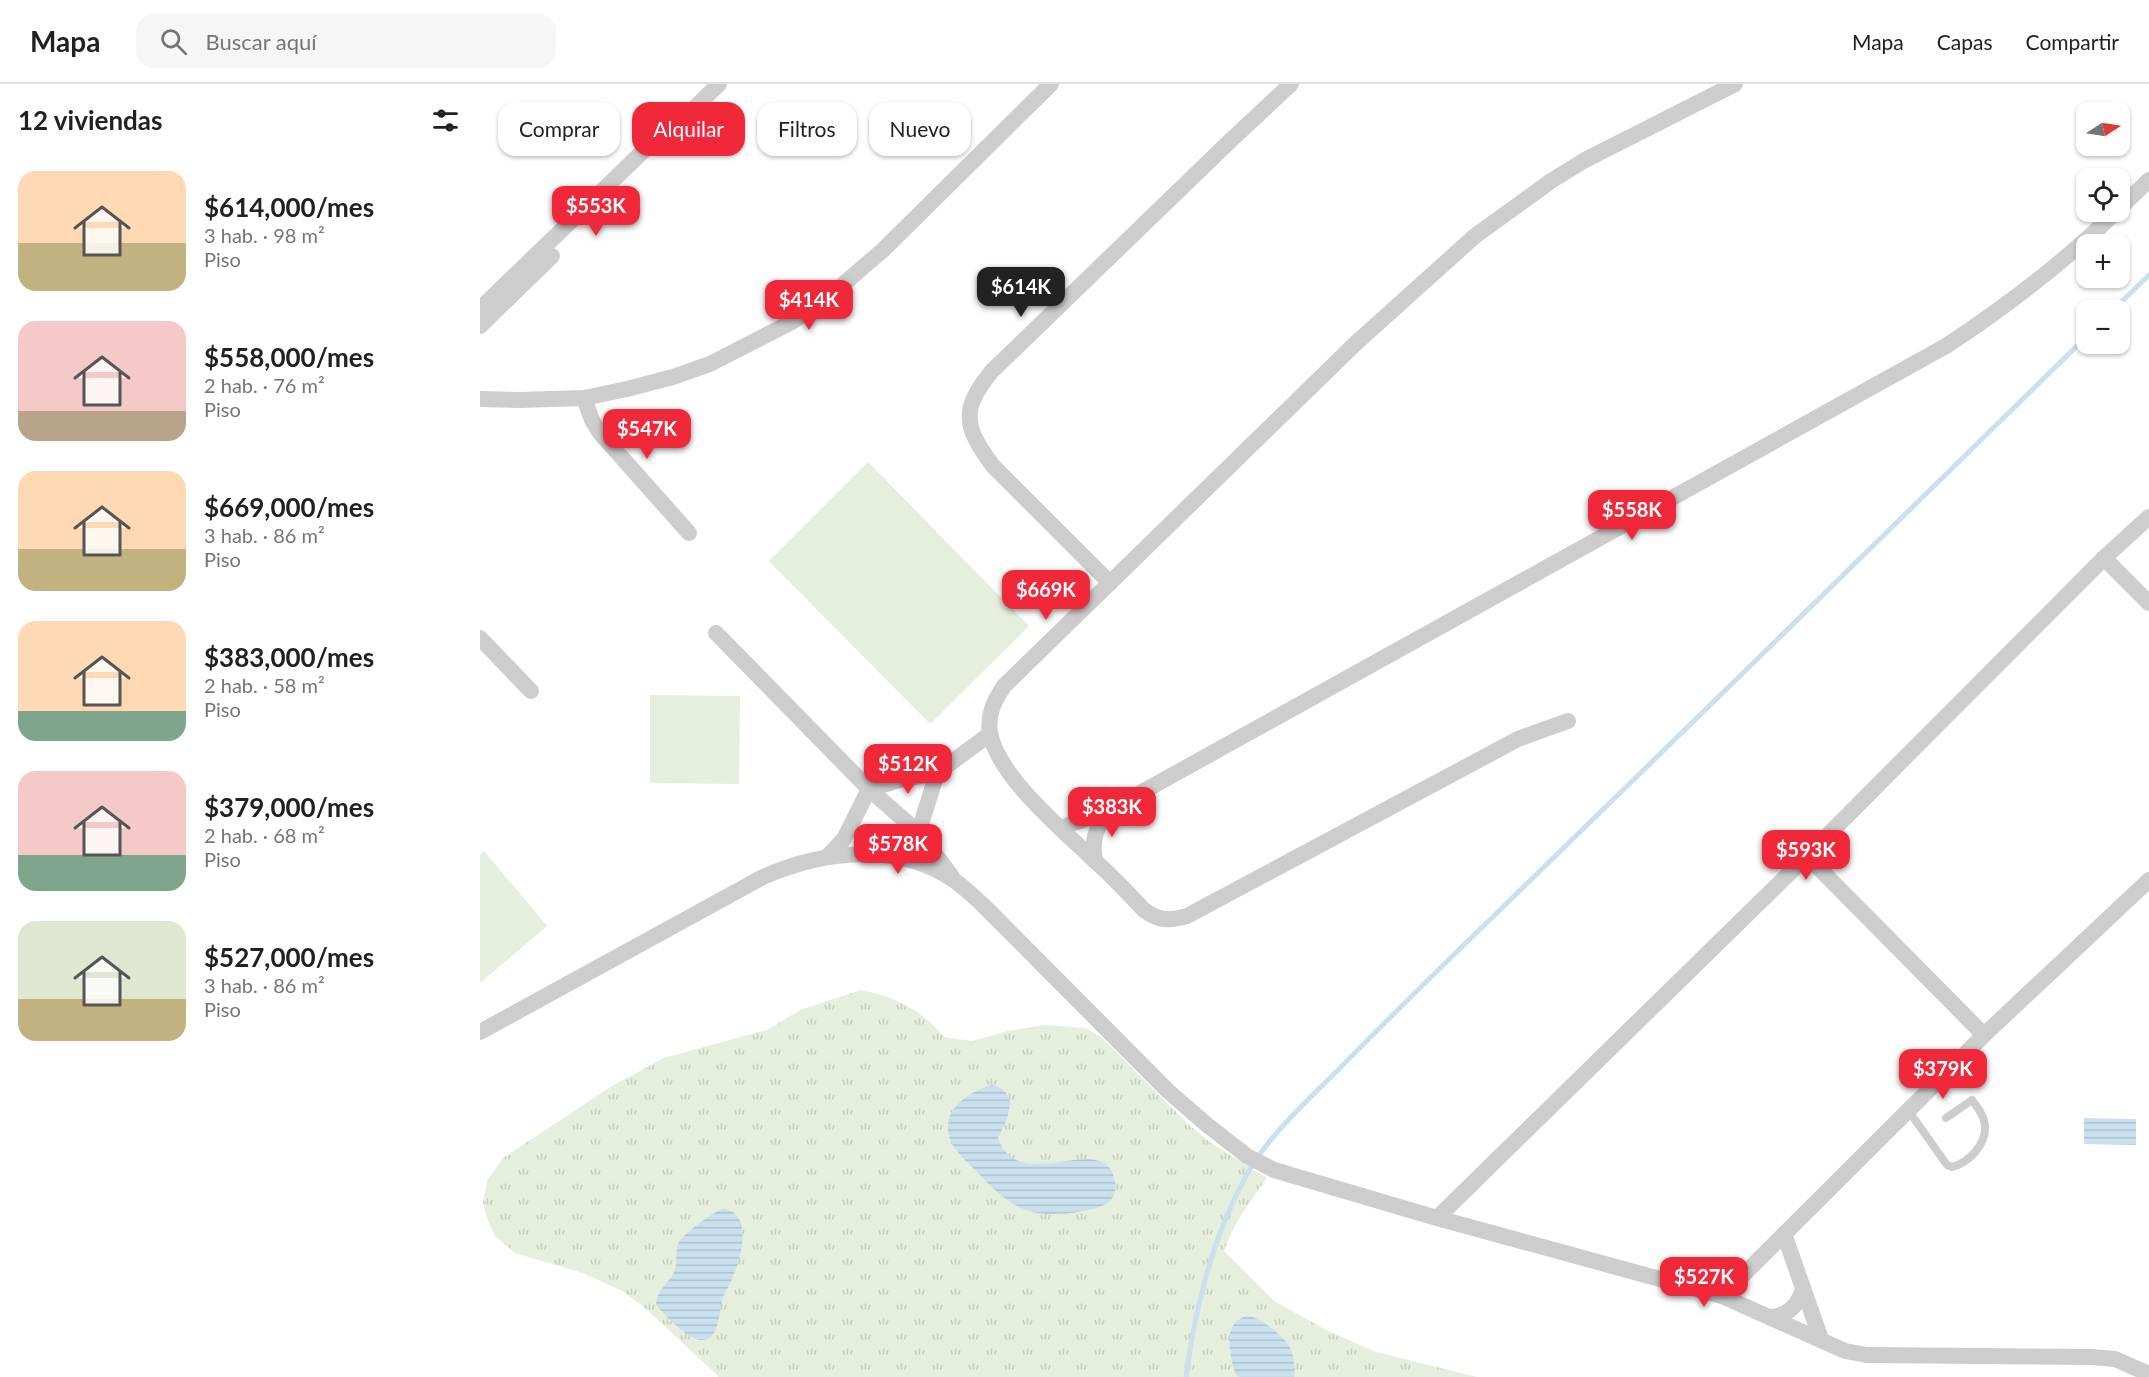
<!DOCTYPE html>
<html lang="es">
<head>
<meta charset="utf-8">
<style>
	:root { --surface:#fff; --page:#f6f6f6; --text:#202124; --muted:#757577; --line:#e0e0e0; --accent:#f12839 }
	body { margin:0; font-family:Lato,sans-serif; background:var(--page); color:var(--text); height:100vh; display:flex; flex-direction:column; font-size:22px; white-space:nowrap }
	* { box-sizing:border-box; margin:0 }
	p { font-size:20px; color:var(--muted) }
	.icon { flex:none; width:33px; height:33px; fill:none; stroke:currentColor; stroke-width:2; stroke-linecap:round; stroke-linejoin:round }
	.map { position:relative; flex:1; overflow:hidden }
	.side { display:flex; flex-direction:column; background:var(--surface); width:480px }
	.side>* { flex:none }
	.hud { position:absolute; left:18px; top:18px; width:570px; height:54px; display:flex; gap:12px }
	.needle { width:39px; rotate:78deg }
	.fabs { position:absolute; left:1596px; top:18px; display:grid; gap:12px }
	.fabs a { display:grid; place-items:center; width:54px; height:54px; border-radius:12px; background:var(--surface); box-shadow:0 2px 4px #0004; font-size:30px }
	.price { position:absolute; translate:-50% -51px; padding:0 14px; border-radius:12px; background:var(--accent); color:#fff; font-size:20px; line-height:39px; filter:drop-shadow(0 2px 3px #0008) }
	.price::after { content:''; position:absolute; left:50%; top:36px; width:18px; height:14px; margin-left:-9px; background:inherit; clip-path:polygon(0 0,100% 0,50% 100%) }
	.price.selected { background:#222; color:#fff }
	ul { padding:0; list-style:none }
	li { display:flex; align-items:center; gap:18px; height:150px; padding:0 18px }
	li span { display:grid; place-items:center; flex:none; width:168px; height:120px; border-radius:18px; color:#555 }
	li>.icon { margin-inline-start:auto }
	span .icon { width:72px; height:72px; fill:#fffc; stroke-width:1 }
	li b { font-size:26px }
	h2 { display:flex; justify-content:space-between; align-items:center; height:72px; padding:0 18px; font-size:26px }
	.pill { padding:0 21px; border-radius:18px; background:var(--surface); box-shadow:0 2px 4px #0004; font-size:21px; line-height:54px }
	.pill.selected { background:var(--accent); color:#fff }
	header { display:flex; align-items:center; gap:36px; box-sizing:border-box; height:84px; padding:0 30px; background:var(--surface); border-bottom:2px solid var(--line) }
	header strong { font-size:28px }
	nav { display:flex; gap:33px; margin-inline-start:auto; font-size:21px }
	.search { width:420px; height:54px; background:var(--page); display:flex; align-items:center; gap:15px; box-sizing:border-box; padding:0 21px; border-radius:18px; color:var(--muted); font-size:22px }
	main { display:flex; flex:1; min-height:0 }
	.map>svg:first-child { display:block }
</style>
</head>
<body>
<header>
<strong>Mapa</strong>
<div class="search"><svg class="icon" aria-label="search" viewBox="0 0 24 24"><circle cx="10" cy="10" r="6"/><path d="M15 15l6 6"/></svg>Buscar aquí</div>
<nav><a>Mapa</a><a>Capas</a><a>Compartir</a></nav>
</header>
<main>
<section class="side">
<h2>12 viviendas<svg class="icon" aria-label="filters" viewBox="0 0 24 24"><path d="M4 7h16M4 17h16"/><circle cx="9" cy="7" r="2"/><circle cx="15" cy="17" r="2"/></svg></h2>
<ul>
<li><span style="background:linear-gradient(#ffd9b3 60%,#c2b280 0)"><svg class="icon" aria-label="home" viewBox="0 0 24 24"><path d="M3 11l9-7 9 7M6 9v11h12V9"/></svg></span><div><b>$614,000/mes</b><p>3 hab. · 98 m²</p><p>Piso</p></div></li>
<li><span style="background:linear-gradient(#f6c9c9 75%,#b9a48a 0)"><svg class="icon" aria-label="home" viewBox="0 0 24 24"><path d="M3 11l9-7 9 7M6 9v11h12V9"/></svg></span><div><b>$558,000/mes</b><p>2 hab. · 76 m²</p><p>Piso</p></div></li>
<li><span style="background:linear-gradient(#ffd9b3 65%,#c2b280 0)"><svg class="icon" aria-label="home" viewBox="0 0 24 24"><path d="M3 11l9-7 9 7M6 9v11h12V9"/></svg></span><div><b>$669,000/mes</b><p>3 hab. · 86 m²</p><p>Piso</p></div></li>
<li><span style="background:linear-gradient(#ffd9b3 75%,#7fa58c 0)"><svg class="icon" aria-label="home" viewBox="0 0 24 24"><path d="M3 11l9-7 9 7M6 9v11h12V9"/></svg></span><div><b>$383,000/mes</b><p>2 hab. · 58 m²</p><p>Piso</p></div></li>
<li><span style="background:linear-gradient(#f6c9c9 70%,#7fa58c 0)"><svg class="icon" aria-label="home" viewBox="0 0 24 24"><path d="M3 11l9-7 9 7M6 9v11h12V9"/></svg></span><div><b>$379,000/mes</b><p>2 hab. · 68 m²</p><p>Piso</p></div></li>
<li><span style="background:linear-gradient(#dfe7d0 65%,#c2b280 0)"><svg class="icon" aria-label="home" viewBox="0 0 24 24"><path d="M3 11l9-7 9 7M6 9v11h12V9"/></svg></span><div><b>$527,000/mes</b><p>3 hab. · 86 m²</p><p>Piso</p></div></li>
</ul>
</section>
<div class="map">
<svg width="1669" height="1293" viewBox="0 0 1669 1293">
	<defs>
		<pattern id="grass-tufts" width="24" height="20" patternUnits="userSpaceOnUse" patternTransform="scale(1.5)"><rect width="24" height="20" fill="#e6eedd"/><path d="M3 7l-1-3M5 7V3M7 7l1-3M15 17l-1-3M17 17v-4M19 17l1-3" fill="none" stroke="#c6ccbe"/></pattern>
		<pattern id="water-rules" width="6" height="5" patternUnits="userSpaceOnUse" patternTransform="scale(1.5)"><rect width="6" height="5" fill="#c9e0ef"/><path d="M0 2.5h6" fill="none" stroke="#adc0cd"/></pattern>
	</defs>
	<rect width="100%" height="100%" fill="#fff"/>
	<path fill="url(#grass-tufts)" d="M381 906C416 913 441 926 464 953L492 957 528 947 564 941 605 944 621 953 710 1042 731 1059 787 1094C769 1120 755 1136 744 1167L794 1217 848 1247 896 1268 997 1293H239L163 1222 142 1207 103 1189 35 1169 15 1152 7 1134 3 1118 7 1097 23 1074 132 1002 184 974 289 945 320 926Z"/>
	<g fill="#e6eedd">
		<path d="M388 378 549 542 450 640 289 477Z"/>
		<path d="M170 611 260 612 259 700 170 699Z"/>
		<path d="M4 767 67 842 0 899V771Z"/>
	</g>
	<g fill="url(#water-rules)">
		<path d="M512 1001C542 1009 527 1034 518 1054 538 1114 625 1043 635 1097 638 1113 629 1121 613 1125 591 1130 567 1133 546 1126 527 1119 512 1104 499 1090 489 1080 475 1068 470 1055 460 1025 489 1008 512 1001Z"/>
		<path d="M1604 1034 1656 1035V1061L1604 1060Z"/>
		<path d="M243 1125C272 1127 262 1170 255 1188 252 1196 247 1204 243 1213 239 1226 240 1255 223 1256 210 1258 185 1231 176 1221 177 1206 188 1200 194 1188 198 1179 195 1168 198 1160 202 1150 233 1128 243 1125Z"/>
		<path d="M768 1232C780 1233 805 1253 810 1264 814 1272 815 1284 814 1293H759L755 1289C750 1270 741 1237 768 1232Z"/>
	</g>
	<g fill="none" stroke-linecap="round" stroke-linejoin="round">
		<g stroke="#c9e0ef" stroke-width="5">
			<path d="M1633 226 1669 191"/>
			<path d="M706 1293C715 1224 732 1154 766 1092 789 1051 825 1019 858 986 912 931 967 877 1023 823 1217 633 1413 444 1606 253"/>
		</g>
		<path stroke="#cdcdcd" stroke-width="8" d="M1428 1026 1467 1081 1472 1083C1488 1079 1506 1061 1505 1043 1505 1033 1498 1024 1492 1016L1466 1034"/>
		<g stroke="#cdcdcd" stroke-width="16">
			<path d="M1640 124 1669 96"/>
			<path d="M0 225 185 46 198 40 239 0"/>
			<path d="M0 242 72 172"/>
			<path d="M104 314 112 336 120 349 209 449"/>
			<path d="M0 315 40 316 104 314 147 305 193 293 230 280 310 239 345 216 403 166 571 0"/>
			<path d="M1624 474 1669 519"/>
			<path d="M630 499 513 382C484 343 480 326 512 287L750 57 811 0"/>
			<path d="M236 549 389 705 439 749 471 791"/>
			<path d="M0 554 51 607"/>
			<path d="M1088 637 1038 655 707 832C689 837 679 837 664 826 648 809 632 792 615 777 583 746 519 694 510 649 507 631 514 617 524 602L876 259 995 152 1071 97 1105 76 1255 0"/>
			<path d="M580 744 626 728 1466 262C1527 222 1584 178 1636 128"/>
			<path d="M1327 772 1504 951"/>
			<path d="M347 773 364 755 389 705 423 695 457 689 510 650"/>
			<path d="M430 776 457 689"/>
			<path d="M615 777C611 756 616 746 626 728"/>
			<path d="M0 948 283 793C342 767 419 757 475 797 485 804 494 813 503 821L688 1007 726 1040 767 1072 794 1086 957 1134 1242 1212 1365 1267 1387 1271 1611 1273 1635 1275 1669 1290"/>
			<path d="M957 1134 1327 772 1624 474 1669 433"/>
			<path d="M1304 1150 1341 1255"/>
			<path d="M1242 1212 1504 951 1669 796"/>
			<path d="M1292 1233C1309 1231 1319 1220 1323 1204"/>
		</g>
	</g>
</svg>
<div class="fabs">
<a><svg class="needle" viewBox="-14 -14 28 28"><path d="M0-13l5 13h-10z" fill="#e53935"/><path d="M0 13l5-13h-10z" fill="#757577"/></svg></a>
<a><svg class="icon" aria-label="locate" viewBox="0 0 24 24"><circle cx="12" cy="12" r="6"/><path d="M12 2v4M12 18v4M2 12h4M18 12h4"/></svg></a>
<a>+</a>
<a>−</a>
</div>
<b class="price" style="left:116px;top:153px">$553K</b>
<b class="price selected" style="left:541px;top:234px">$614K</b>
<b class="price" style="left:329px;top:247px">$414K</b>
<b class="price" style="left:167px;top:376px">$547K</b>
<b class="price" style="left:1152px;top:457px">$558K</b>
<b class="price" style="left:566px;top:537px">$669K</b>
<b class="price" style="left:428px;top:711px">$512K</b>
<b class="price" style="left:632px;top:754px">$383K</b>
<b class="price" style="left:418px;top:791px">$578K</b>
<b class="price" style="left:1326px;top:797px">$593K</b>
<b class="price" style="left:1463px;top:1016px">$379K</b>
<b class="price" style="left:1224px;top:1224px">$527K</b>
<div class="hud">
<a class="pill">Comprar</a>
<a class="pill selected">Alquilar</a>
<a class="pill">Filtros</a>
<a class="pill">Nuevo</a>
</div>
</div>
</main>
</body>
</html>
